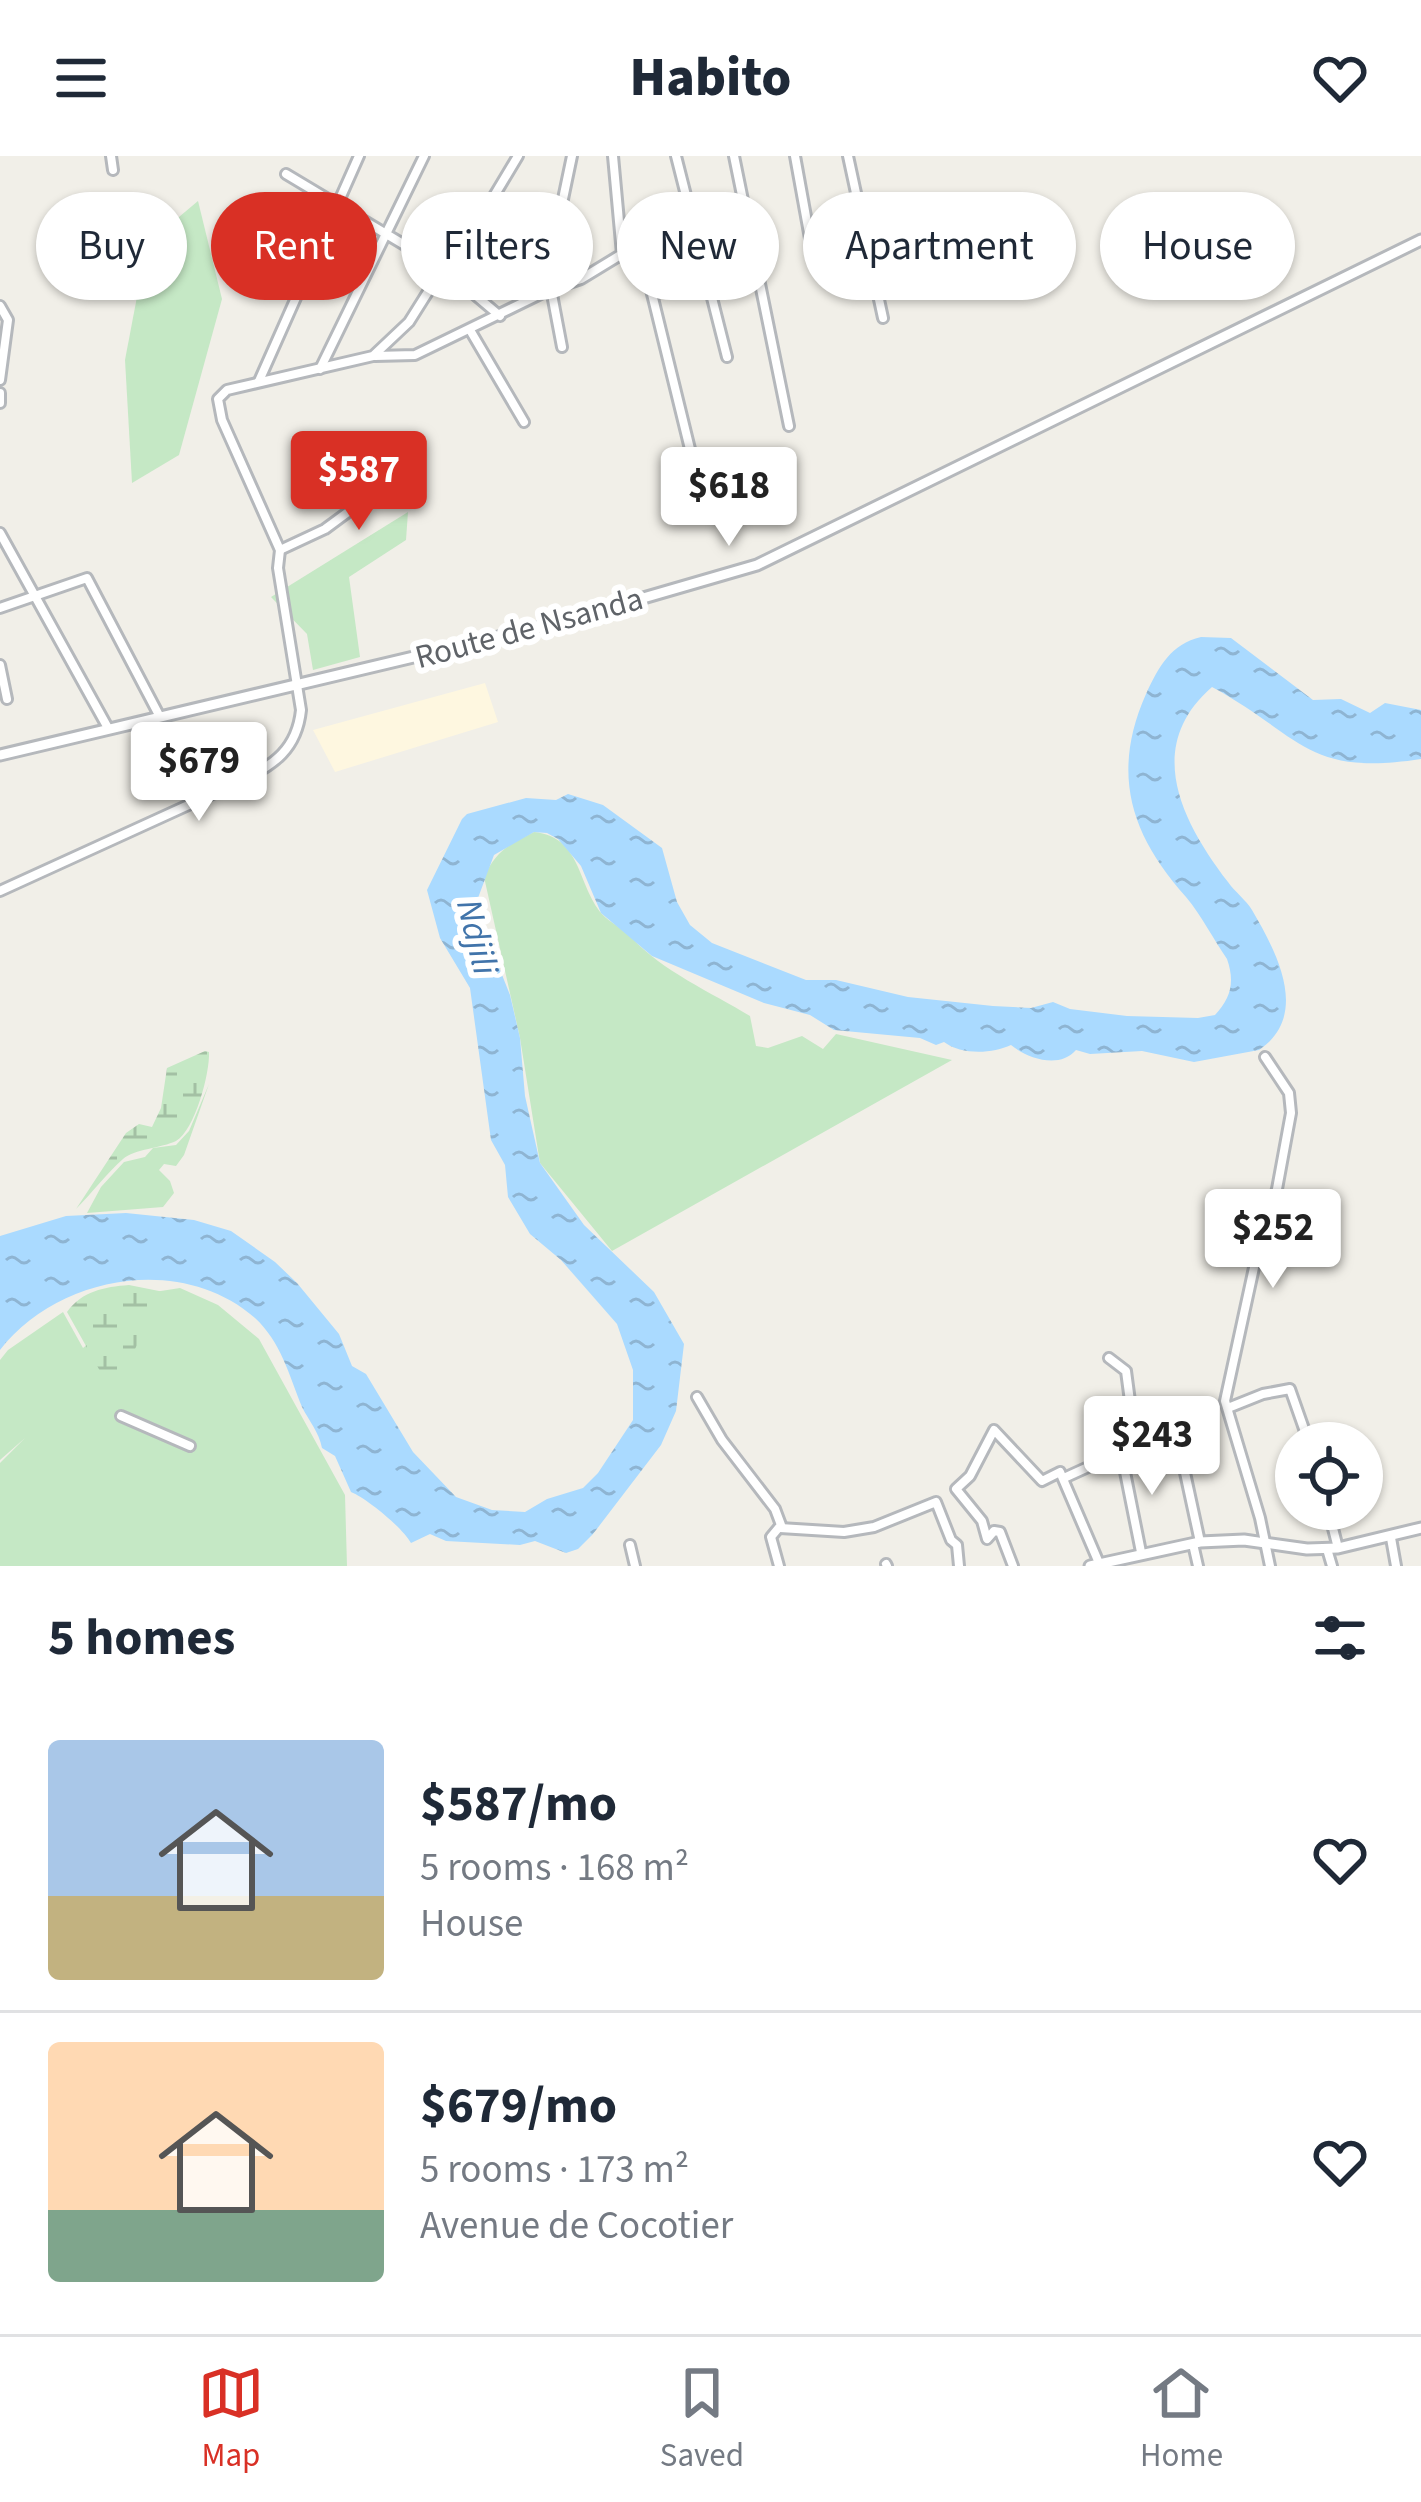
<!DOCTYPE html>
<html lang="en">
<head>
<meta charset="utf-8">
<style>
	:root { --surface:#fff; --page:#f6f6f7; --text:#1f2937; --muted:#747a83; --line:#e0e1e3; --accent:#d93025 }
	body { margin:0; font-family:"Source Sans 3",sans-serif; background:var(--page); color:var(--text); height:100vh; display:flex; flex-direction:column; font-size:45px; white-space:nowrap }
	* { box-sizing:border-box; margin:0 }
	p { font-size:39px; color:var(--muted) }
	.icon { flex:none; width:66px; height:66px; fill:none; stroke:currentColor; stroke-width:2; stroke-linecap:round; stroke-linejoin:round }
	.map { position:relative; height:1410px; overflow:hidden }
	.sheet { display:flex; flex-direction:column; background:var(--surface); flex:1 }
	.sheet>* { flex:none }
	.hud { position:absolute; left:36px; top:36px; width:1350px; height:108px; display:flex; gap:24px }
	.controls { position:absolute; left:1275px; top:1266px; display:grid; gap:24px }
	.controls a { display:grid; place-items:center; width:108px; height:108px; border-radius:50%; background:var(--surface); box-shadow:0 3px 9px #0004; font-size:60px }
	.price { position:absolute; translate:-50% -102px; padding:0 27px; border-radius:12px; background:#fff; color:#222; font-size:39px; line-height:78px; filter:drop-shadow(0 3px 6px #0008) }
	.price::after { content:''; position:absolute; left:50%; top:72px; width:36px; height:27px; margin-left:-18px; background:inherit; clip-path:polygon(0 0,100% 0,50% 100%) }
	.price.selected { background:var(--accent); color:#fff }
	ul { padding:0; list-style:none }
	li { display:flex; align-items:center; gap:36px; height:300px; padding:0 48px }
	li+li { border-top:3px solid var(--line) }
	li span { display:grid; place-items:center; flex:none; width:336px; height:240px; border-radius:12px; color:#555 }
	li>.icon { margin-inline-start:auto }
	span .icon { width:144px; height:144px; fill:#fffc; stroke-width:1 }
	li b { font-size:51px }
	h2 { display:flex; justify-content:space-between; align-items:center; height:144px; padding:0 48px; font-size:51px }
	.tag { padding:0 42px; border-radius:54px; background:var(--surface); box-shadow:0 3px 9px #0004; font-size:42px; line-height:108px }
	.tag.selected { background:var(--accent); color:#fff }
	header { display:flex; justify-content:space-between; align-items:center; height:156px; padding:0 48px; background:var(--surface); font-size:54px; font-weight:800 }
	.tabs { display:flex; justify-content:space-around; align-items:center; height:168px; border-top:3px solid var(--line); background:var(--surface); font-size:33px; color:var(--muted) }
	.tabs a { display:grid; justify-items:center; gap:6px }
	.tabs .selected { color:var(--accent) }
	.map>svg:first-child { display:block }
</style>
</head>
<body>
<header><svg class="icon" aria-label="menu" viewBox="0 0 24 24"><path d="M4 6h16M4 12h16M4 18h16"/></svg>Habito<svg class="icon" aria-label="heart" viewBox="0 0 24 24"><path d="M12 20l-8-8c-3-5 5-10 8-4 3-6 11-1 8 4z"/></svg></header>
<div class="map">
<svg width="1421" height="1410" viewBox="0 0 1421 1410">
	<defs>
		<pattern id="wetland-marsh" width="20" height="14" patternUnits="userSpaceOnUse" patternTransform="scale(3)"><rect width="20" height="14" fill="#c5e8c5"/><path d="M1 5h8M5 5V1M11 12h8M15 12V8" fill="none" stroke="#a3c0a4"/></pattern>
		<pattern id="water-ripples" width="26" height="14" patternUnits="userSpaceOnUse" patternTransform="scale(3)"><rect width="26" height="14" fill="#aadaff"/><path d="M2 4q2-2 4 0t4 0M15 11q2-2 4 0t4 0" fill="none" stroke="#8eb4d2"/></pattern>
	</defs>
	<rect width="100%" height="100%" fill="#f1efe8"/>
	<path fill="#fef7e0" d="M485 527 498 566 335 616 313 574Z"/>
	<g fill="#c5e8c5">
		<path d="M198 45 222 143 179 299 132 327 125 204 147 88Z"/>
		<path d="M408 356 406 384 349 421 360 501 313 514 307 478 271 441Z"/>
		<path d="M534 676C582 681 577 729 602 758 610 767 624 772 632 782 661 814 712 837 750 860L756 890 768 892 802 880 823 893 836 878 952 904 612 1095 540 1007 520 882 484 721C496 695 509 688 534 676Z"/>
		<path d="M209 928 184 999 176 1010 164 1008 159 1014 170 1025 174 1037 163 1051 87 1057 101 1031 124 1006 145 1001 153 992 176 989 189 975Z"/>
		<path d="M180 1132 218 1149 259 1183 345 1339 347 1410H0V1307L25 1282 0 1304V1204L8 1194 63 1156 83 1192 148 1137Z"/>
	</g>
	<g fill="url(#wetland-marsh)">
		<path d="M205 895 209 896C210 917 195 974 176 985 162 992 134 993 123 1003 107 1017 92 1037 76 1053L126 977 139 968 152 971 161 952 167 912Z"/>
		<path d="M129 1129 174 1138 143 1158C146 1192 115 1211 119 1249L67 1156C82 1135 104 1131 129 1129Z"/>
	</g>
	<path fill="url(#water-ripples)" d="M1201 481 1231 482 1313 544 1341 543 1370 557 1385 547 1421 554V603C1305 621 1301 579 1212 531 1143 591 1182 666 1228 726 1235 736 1246 744 1252 754 1276 795 1311 859 1259 894L1194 906 1142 895 1090 898 1076 894C1060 913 1028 903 1011 889 992 898 961 899 944 886L936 889 920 882 834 874 810 859 764 847 652 800 601 757 581 710 558 683 547 677 534 676 494 699 478 742 483 771 510 839 520 882 525 940 540 1007 584 1069 654 1136 684 1188 676 1255 661 1289 593 1378 578 1393 566 1397 535 1385 520 1389 446 1385 430 1378 411 1387C402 1371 366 1342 351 1336L335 1300 322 1292C319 1276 309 1265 302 1251 289 1219 281 1186 255 1162 180 1097 58 1120 0 1194V1080L66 1060 126 1057 194 1064 231 1075 275 1106 297 1127 339 1178 352 1210 366 1218 413 1296 456 1341 492 1354 525 1356 547 1343 583 1332 598 1317 633 1264V1214L617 1168 561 1104 530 1078 508 1041 505 1009 491 984 470 832 440 782 427 734 462 663 467 658 526 642 556 644 568 638 603 649 662 692 677 746 690 769 712 787 806 824H836L908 841 993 850 1031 852 1053 846 1070 853 1127 860 1198 862 1215 859C1231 842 1235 826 1227 803 1213 783 1202 760 1186 741 1130 678 1111 617 1146 538 1159 510 1171 488 1201 481Z"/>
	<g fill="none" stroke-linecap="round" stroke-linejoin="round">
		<defs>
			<g id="minor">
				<path d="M111 0 113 14"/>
				<path d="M676 0 727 201"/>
				<path d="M734 0 789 270"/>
				<path d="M795 0 811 88"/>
				<path d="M848 0 883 162"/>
				<path d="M286 18 443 112 500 160"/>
				<path d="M622 98 640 89 690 293"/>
				<path d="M0 150 8 164 0 224"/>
				<path d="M470 174 524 266"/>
				<path d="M562 191 551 133 581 123 622 98 613 0"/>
				<path d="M375 200 415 199 551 133 554 86 572 0"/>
				<path d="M320 213 424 0"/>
				<path d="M259 225 359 0"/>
				<path d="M0 237V247"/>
				<path d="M0 377 108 572"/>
				<path d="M280 394 325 373 409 311"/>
				<path d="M0 452 87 422 160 561"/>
				<path d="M0 509 7 543"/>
				<path d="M0 735 241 625C274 609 297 593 301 554L278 412 280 394 222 264 218 243 227 234 373 200 409 166 443 112 473 75 518 0"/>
				<path d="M1265 901 1289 937 1291 957 1277 1033 1255 1107 1225 1245 1260 1362 1270 1410"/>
				<path d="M1109 1202 1126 1215 1135 1283 1171 1285 1179 1289 1200 1386"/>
				<path d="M697 1241 722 1284 775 1353 781 1369 771 1381 779 1410"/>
				<path d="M1228 1252 1263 1238 1290 1233 1309 1287"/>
				<path d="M121 1260 190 1290"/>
				<path d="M1064 1322 1121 1296 1141 1396"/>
				<path d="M1328 1353 1338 1392"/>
				<path d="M780 1372 844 1376 874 1371 936 1346 951 1384 957 1389 959 1410"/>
				<path d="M1391 1382 1396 1410"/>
				<path d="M1193 1388 1198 1410"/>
				<path d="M630 1389 635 1410"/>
				<path d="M1327 1393 1332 1410"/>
				<path d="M886 1408 887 1410"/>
				<path d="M1013 1410 1000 1376 994 1375 987 1383 982 1365 956 1333 970 1320 994 1274 1042 1325 1060 1316 1099 1407"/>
			</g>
			<g id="tertiary">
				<path d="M0 599 557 467 757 409 1421 84"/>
				<path d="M1090 1410 1200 1386 1244 1384 1307 1393 1338 1392 1421 1372"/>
			</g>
		</defs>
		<use href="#minor" stroke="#b5b8bc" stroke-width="14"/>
		<use href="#tertiary" stroke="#b5b8bc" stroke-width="15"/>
		<use href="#minor" stroke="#fff" stroke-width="8"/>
		<use href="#tertiary" stroke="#fff" stroke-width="9"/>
	</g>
	<g text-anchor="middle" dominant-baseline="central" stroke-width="12" stroke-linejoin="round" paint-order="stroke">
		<g font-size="33" fill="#5f6368" stroke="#fff">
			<text transform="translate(529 472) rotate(-15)">Route de Nsanda</text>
		</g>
		<g font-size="36" font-style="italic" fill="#4174aa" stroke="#fff">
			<text transform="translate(477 781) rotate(76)">Ndjili</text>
		</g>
	</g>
</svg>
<div class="controls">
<a><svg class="icon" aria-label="locate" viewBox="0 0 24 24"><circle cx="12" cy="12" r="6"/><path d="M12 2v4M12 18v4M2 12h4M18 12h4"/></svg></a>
</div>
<b class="price selected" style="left:359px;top:377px">$587</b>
<b class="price" style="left:729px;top:393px">$618</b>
<b class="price" style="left:199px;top:668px">$679</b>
<b class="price" style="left:1273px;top:1135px">$252</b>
<b class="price" style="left:1152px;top:1342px">$243</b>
<div class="hud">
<a class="tag">Buy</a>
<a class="tag selected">Rent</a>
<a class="tag">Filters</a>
<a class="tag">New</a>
<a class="tag">Apartment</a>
<a class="tag">House</a>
</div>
</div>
<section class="sheet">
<h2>5 homes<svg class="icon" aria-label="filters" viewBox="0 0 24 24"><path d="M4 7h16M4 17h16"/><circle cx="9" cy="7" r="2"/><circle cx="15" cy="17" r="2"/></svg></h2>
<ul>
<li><span style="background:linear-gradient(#a9c7e8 65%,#c2b280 0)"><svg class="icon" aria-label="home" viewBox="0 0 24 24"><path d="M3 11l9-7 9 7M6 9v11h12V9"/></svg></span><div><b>$587/mo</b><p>5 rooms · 168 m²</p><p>House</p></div><svg class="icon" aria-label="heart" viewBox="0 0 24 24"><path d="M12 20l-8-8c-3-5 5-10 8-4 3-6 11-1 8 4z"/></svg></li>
<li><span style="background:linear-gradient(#ffd9b3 70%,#7fa58c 0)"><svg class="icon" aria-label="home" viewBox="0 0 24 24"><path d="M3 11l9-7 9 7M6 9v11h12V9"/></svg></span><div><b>$679/mo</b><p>5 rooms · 173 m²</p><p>Avenue de Cocotier</p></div><svg class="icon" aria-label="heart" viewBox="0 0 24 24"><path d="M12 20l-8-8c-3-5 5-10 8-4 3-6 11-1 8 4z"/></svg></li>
</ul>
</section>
<nav class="tabs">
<a class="selected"><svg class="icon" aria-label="map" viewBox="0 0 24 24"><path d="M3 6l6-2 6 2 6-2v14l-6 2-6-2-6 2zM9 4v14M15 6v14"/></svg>Map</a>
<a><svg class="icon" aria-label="saved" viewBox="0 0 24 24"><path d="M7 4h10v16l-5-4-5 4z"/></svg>Saved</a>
<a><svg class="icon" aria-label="home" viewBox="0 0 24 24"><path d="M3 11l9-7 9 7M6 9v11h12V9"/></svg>Home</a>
</nav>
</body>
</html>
